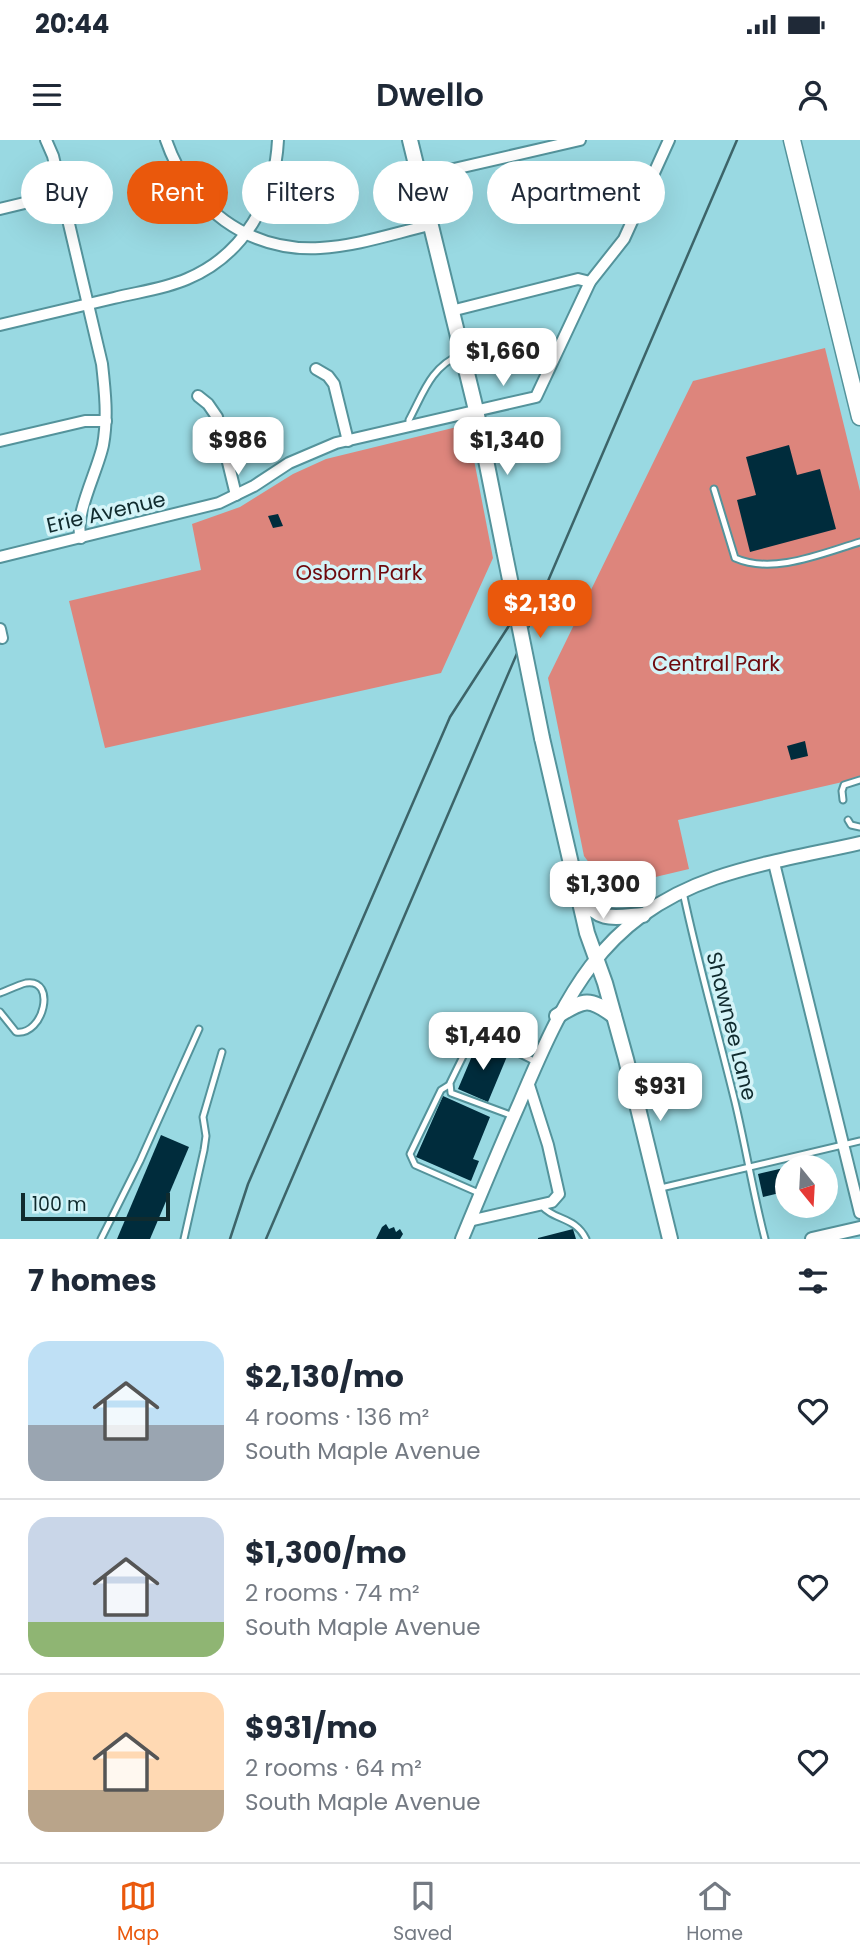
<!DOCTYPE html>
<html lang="en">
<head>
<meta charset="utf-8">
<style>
	:root { --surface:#fff; --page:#f6f6f7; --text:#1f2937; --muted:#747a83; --line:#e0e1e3; --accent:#ea580c }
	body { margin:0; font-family:Poppins,sans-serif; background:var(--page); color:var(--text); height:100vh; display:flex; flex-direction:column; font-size:26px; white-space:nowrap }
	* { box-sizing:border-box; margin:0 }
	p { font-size:23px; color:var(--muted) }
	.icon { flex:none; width:38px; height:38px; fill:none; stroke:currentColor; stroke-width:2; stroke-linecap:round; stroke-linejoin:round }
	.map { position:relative; height:1099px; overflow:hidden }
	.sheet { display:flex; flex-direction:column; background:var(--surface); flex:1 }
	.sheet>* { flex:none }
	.guide { position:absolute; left:21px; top:21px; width:819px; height:63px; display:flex; gap:14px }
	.needle { width:46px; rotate:162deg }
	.controls { position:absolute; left:775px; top:1015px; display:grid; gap:14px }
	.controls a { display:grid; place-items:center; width:63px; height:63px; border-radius:50%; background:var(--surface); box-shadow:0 7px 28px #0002; font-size:35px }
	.scale { position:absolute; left:21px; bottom:18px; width:149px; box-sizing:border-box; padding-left:7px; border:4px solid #102b2e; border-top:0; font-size:19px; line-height:24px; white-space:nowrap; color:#102b2e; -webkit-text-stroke:5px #d4f4f8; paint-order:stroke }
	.price { position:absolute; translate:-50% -60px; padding:0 16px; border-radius:14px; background:#fff; color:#222; font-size:23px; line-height:46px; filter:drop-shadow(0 2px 4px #0008) }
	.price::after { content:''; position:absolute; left:50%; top:42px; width:21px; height:16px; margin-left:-10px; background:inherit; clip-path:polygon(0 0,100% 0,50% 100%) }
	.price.active { background:var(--accent); color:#fff }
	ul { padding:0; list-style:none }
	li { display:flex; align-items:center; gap:21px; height:175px; padding:0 28px }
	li+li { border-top:2px solid var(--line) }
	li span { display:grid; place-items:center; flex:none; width:196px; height:140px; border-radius:21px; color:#555 }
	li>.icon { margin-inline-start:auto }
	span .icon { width:84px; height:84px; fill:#fffc; stroke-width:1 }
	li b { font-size:30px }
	h2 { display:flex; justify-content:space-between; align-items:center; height:84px; padding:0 28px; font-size:30px }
	.tag { padding:0 24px; border-radius:32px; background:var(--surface); box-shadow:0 7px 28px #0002; font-size:24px; line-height:63px }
	.tag.active { background:var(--accent); color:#fff }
	.status { display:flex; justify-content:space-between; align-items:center; height:49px; padding:0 35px; background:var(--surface); direction:ltr }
	.status svg { height:19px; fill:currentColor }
	header { display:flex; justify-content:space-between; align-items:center; height:91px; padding:0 28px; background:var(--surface); font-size:32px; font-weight:600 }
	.tabs { display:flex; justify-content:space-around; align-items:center; height:98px; border-top:2px solid var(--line); background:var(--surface); font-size:19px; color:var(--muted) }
	.tabs a { display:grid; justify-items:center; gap:4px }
	.tabs .active { color:var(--accent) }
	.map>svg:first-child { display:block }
</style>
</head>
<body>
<div class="status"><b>20:44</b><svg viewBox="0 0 49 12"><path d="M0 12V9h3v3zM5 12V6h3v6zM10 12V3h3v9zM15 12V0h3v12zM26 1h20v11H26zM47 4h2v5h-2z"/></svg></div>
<header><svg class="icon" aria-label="menu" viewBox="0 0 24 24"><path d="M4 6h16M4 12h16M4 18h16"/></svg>Dwello<svg class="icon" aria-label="person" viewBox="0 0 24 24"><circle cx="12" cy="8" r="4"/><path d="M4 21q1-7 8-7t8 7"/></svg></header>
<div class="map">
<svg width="860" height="1099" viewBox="0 0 860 1099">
	<rect width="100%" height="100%" fill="#99d9e2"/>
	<g fill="#dd857c">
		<path d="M825 208 860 351V638L678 680 689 729 626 744 599 736 584 716 548 538 693 241Z"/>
		<path d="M461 286 469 294 493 418 441 533 105 608 69 461 201 430 192 384 240 367 293 334 326 319Z"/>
	</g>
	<g fill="#002c3c">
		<path d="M789 305 797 335 820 329 836 389 750 412 737 360 756 355 746 317Z"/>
		<path d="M278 374 283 386 273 388 268 376Z"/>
		<path d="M805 601 808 616 791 620 787 606Z"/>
		<path d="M478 902 508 914 488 962 458 949Z"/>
		<path d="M443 956 490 977 473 1019 479 1021 471 1041 416 1017Z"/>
		<path d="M161 995 189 1007 150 1099H117Z"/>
		<path d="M788 1027V1051L763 1057 758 1034Z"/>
		<path d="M386 1084 389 1089 394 1087 396 1092 400 1089 403 1094 400 1099H376L382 1087Z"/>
		<path d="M573 1089 576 1099H538V1098Z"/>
	</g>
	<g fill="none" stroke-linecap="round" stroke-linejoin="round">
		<defs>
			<g id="service">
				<path d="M409 287V280C424 252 430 228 461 214"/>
				<path d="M714 349 735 418C773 435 823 413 860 402"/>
				<path d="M843 660 842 651 844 645 860 640"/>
				<path d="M848 680 851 685 860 687"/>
				<path d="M683 752C698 823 718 892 735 962 746 1008 753 1053 765 1099"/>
				<path d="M0 853C8 850 18 845 26 843 57 838 44 896 16 892L0 872"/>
				<path d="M449 945 441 950 410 1014 415 1025 481 1054"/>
				<path d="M513 976 451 953 450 943 473 896 482 895 536 922"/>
				<path d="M661 1048 860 1001"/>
				<path d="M541 1065C554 1081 575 1076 586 1099"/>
				<path d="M101 1099 140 1021 199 889"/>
				<path d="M184 1099 204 1010 206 996 203 977 222 912"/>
			</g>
			<g id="minor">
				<path d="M46 0 53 16 102 224C105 251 108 278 103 305 98 330 73 377 81 398"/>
				<path d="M166 0C189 67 248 112 320 108 357 106 395 93 430 85"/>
				<path d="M419 37 580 0"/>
				<path d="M0 69 62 54"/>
				<path d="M451 171 578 139 590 142"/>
				<path d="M0 185C38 176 76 167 114 158 138 152 164 149 187 139 244 115 275 60 278 0"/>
				<path d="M316 229 328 236 334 244 348 301"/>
				<path d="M198 256 208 264 217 277 236 355"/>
				<path d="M0 301 85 281H106"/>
				<path d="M0 417 219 363 254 346 289 323 336 303 536 257 590 142 624 99 669 0"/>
				<path d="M0 489 2 498"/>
				<path d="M774 723 860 1073"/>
				<path d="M469 1081 552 1062 559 1054 548 1005 528 942"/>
			</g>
			<g id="tertiary">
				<path d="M462 1099C481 1053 500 1007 520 962 564 858 600 778 715 738 762 722 812 714 860 703"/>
				<path d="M812 1099 860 1088"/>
			</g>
			<g id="secondary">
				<path d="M410 0 476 270 504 410"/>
				<path d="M542 598 587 793 605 843 626 919 670 1099"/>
				<path d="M582 758C600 783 615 777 643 775"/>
				<path d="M557 876C584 860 588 856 614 876"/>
			</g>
			<path id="primary" d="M792 0 860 277"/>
		</defs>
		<use href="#service" stroke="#54939b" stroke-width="9"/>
		<use href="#minor" stroke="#54939b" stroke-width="14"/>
		<use href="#tertiary" stroke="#54939b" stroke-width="16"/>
		<use href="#secondary" stroke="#54939b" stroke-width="18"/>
		<use href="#primary" stroke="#54939b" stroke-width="19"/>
		<use href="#service" stroke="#fff" stroke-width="5"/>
		<use href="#minor" stroke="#fff" stroke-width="10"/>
		<use href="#tertiary" stroke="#fff" stroke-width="12"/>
		<use href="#secondary" stroke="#fff" stroke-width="14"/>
		<use href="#primary" stroke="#fff" stroke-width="16"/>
		<g stroke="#3d6469" stroke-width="2.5">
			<path d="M230 1099 248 1044 450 577 512 481"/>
			<path d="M266 1099 737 0"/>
		</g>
		<defs>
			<path id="secondary-bridge" d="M504 410 542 598"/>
		</defs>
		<use href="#secondary-bridge" stroke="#54939b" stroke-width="18" stroke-linecap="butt"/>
		<use href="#secondary-bridge" stroke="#fff" stroke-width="14"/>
	</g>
	<g text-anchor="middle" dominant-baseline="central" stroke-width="7" stroke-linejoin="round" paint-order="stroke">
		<g font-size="21" fill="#102b2e" stroke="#d4f4f8">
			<text transform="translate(106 372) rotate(-13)">Erie Avenue</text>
			<text transform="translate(732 886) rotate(76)">Shawnee Lane</text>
		</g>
		<g font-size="21" fill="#6e090d" stroke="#d4f4f8">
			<text x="359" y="432">Osborn Park</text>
			<text x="716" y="523">Central Park</text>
		</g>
	</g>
</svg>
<div class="controls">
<a><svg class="needle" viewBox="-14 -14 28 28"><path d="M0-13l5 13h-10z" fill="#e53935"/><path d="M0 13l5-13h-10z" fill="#747a83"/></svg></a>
</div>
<div class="scale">100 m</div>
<b class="price" style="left:503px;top:248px">$1,660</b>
<b class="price" style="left:238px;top:337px">$986</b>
<b class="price" style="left:507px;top:337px">$1,340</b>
<b class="price active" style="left:540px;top:500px">$2,130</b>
<b class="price" style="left:603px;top:781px">$1,300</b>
<b class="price" style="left:483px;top:932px">$1,440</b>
<b class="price" style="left:660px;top:983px">$931</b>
<div class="guide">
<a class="tag">Buy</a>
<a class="tag active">Rent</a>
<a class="tag">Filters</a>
<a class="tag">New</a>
<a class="tag">Apartment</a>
</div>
</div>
<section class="sheet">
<h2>7 homes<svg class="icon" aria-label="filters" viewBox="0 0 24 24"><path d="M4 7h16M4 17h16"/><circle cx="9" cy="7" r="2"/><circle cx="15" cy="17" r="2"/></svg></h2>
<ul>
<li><span style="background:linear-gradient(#bfe0f5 60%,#9aa5b1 0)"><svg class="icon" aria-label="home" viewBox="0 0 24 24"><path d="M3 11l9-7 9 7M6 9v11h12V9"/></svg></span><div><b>$2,130/mo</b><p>4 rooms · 136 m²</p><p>South Maple Avenue</p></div><svg class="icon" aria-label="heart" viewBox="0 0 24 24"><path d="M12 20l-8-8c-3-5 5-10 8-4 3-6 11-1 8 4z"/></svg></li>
<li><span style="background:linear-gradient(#c9d6e8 75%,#8fb573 0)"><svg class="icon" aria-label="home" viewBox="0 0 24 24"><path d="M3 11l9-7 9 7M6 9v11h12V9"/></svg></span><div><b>$1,300/mo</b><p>2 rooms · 74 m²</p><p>South Maple Avenue</p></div><svg class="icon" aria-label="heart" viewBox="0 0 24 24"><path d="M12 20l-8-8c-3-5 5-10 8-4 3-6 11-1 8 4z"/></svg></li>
<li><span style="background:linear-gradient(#ffd9b3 70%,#b9a48a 0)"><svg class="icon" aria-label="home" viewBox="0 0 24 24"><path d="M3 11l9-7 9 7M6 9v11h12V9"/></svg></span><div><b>$931/mo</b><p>2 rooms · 64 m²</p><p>South Maple Avenue</p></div><svg class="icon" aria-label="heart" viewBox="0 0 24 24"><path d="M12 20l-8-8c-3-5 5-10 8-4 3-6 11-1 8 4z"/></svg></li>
</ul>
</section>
<nav class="tabs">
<a class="active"><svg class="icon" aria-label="map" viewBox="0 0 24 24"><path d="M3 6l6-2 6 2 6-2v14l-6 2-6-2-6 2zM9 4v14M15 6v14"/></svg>Map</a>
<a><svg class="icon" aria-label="saved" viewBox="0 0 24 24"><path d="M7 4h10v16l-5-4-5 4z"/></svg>Saved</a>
<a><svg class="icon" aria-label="home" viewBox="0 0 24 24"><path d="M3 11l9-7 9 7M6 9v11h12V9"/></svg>Home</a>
</nav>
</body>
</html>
